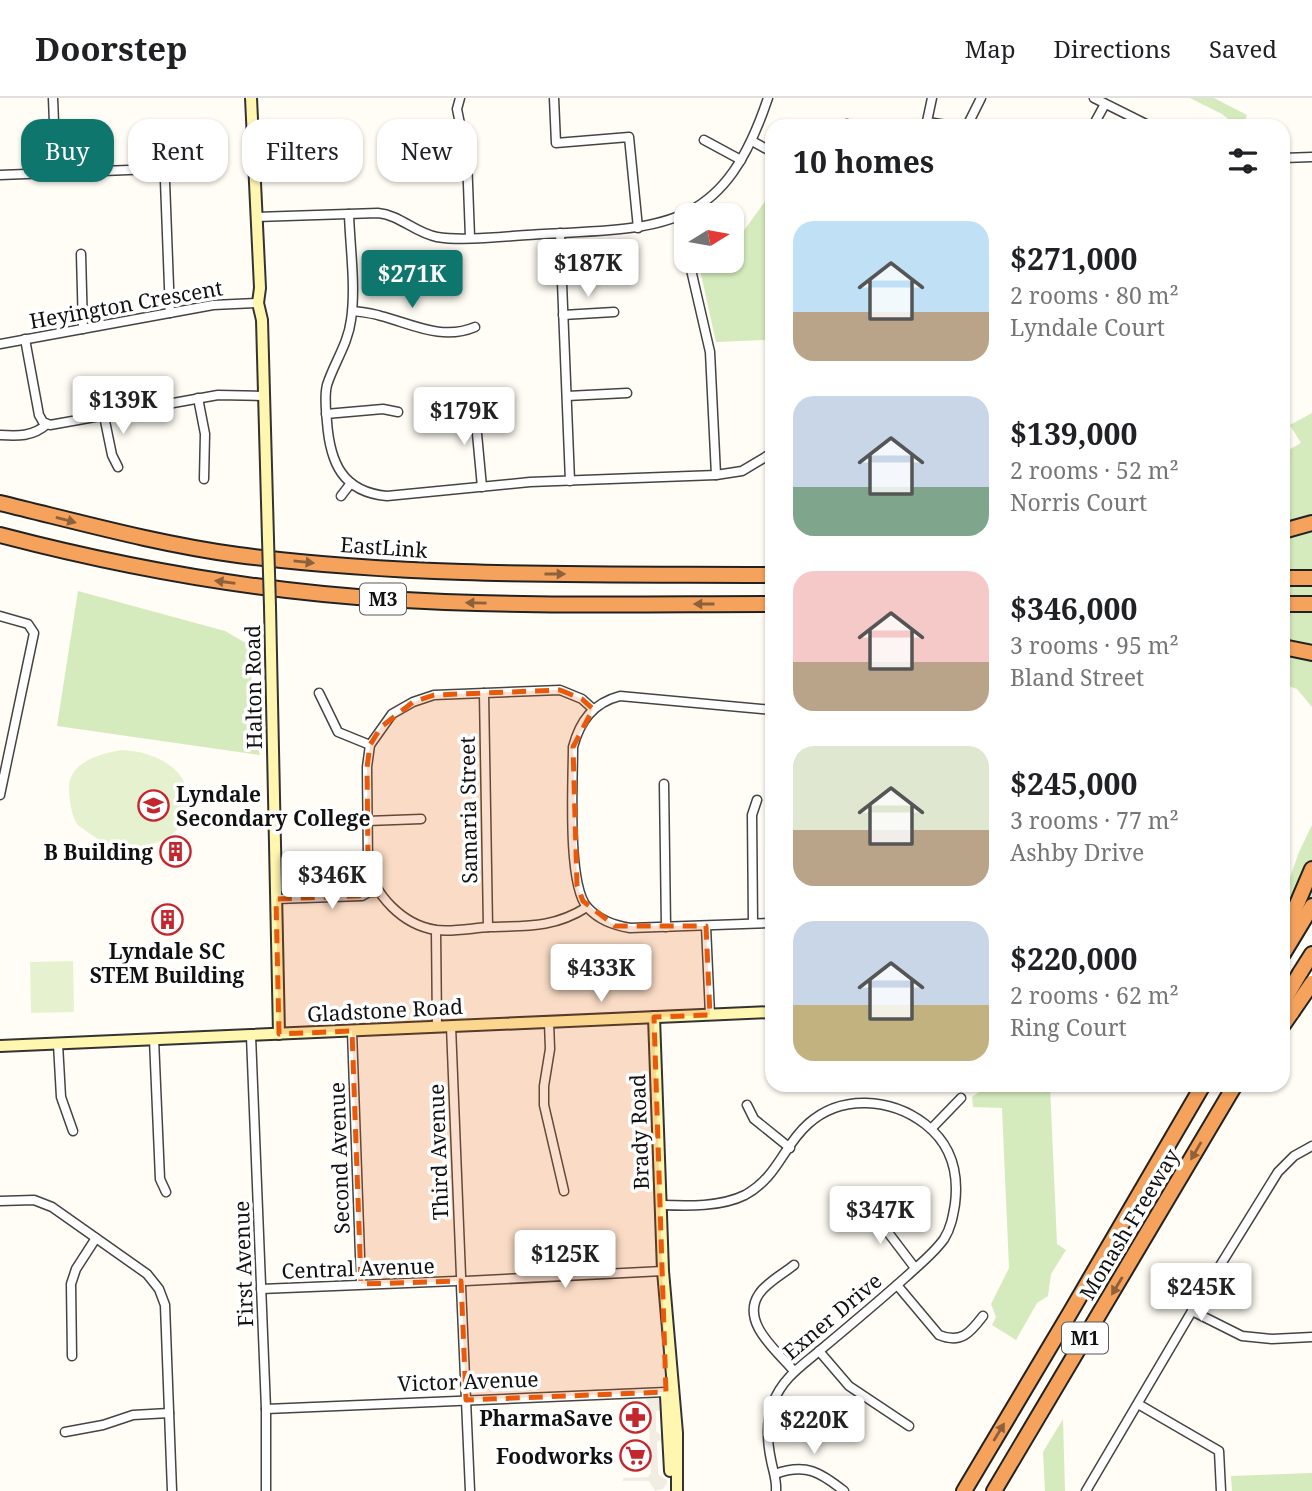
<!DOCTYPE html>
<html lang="en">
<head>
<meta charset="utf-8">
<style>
	:root { --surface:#fff; --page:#f6f6f6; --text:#202124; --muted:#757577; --line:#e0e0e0; --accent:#0f766e }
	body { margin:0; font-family:"Noto Serif",serif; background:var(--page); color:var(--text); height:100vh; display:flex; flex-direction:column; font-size:26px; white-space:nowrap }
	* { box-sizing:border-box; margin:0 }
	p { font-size:23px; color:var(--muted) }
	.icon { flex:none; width:38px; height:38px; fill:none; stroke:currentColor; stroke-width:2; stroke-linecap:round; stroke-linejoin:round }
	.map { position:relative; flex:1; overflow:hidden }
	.sheet { position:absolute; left:765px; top:21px; width:525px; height:973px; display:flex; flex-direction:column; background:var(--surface); border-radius:21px; box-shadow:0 2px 5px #0004 }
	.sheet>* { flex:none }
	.banner { position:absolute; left:21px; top:21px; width:639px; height:63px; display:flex; gap:14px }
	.needle { width:46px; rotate:79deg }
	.fabs { position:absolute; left:674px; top:105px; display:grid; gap:14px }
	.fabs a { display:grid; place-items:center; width:70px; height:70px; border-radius:14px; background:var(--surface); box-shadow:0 2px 5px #0004; font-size:35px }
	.price { position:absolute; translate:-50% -60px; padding:0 16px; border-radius:7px; background:#fff; color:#222; font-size:23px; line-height:46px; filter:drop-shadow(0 2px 4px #0008) }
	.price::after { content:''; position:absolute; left:50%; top:42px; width:21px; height:16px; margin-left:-10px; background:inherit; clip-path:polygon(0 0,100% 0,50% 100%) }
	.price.on { background:var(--accent); color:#fff }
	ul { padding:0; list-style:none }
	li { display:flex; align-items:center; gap:21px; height:175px; padding:0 28px }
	li span { display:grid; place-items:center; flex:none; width:196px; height:140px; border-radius:21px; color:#555 }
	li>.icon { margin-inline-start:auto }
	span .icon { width:84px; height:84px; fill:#fffc; stroke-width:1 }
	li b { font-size:30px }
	h2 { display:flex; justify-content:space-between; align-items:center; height:84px; padding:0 28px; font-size:30px }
	.chip { padding:0 24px; border-radius:21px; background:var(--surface); box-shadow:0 2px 5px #0004; font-size:24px; line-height:63px }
	.chip.on { background:var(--accent); color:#fff }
	header { display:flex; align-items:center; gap:42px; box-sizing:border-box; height:98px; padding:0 35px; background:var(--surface); border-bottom:2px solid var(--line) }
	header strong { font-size:33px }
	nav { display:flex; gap:38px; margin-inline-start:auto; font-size:24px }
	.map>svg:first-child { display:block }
</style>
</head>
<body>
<header>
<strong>Doorstep</strong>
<nav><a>Map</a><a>Directions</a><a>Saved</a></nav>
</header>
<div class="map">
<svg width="1312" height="1393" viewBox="0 0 1312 1393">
	<rect width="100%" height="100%" fill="#fffdf5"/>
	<g fill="#d5ebbd">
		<path d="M1190 0H1214L1247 17 1243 28H1237L1222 16Z"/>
		<path d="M766 102 772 105V248L764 242 716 244 698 163H732V141L740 138Z"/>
		<path d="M1312 315V609L1297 591 1283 586V355L1301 345 1290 327Z"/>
		<path d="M78 493 225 533 249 547 256 644 260 657 57 628Z"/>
		<path d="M1312 727V813L1284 797 1299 754Z"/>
		<path d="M989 987H1050L1057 1146 1066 1152 1051 1176 1048 1198 1037 1205 1016 1242 992 1227 996 1219 991 1206 1009 1170 1002 1010 973 1009 972 999Z"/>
		<path d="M1063 1321 1065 1393H1045L1043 1354Z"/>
		<path d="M1312 1375V1393H1232L1231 1378Z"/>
	</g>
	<g fill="#e6f2cf">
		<path d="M122 652C147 653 179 664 187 691 200 734 149 756 114 748 104 745 94 739 86 733 83 730 79 729 77 726 71 717 69 699 69 689 69 664 102 655 122 652Z"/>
		<path d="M73 863 74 914 31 915 30 864Z"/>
	</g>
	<path fill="#f1ede2" d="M645 1299 661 1300 664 1311 656 1313V1333L665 1341 664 1347 659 1342 657 1344 658 1376 667 1382V1385L663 1391 655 1393 649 1383H623V1380L648 1379 651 1375 648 1306Z"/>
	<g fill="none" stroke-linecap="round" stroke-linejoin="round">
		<defs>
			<g id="street">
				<path d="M53 0 56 75"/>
				<path d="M460 0 457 11 467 60 470 139"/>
				<path d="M554 0 556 45 629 39 638 130"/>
				<path d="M1094 0 1150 28"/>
				<path d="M927 24 953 28"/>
				<path d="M846 28 847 26"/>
				<path d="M926 28 932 0"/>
				<path d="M967 28 981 0"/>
				<path d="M1093 28 1105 6"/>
				<path d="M704 42 741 62"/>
				<path d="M752 43 772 54"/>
				<path d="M1283 60 1312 59"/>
				<path d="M0 77 154 71 160 73 165 83 170 215"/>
				<path d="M349 116C350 150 356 188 351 222 348 246 334 265 327 287 324 299 326 311 327 324 330 364 342 394 387 398L530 384 716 377 742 373 772 355"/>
				<path d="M256 119 378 115C400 117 415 135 437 139 466 144 514 137 544 136 668 130 724 131 768 0"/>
				<path d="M679 119 686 150"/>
				<path d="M560 135 570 383"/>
				<path d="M81 156 83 231"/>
				<path d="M689 163 710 254 716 377"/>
				<path d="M353 213C362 214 372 215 381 218 412 226 442 243 475 229"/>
				<path d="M563 217 614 214"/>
				<path d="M25 241 39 317 43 324 50 327 218 297 263 298"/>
				<path d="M0 246 213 207 258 205"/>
				<path d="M567 298 627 295"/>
				<path d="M198 300 205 336 204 381"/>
				<path d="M478 312 476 325 482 389"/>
				<path d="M326 316 383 311 398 314"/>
				<path d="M104 318 112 357 118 369"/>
				<path d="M0 337C17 338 33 339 47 326"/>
				<path d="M341 398 351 385"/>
				<path d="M0 518 28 526 34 535 0 697"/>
				<path d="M319 595 338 634 370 647"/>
				<path d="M484 595 488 829"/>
				<path d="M772 612 620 598C593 605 580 623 573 649 573 684 567 785 587 809 599 822 613 827 630 830L772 825"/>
				<path d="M664 686 666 829"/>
				<path d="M367 723 421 721"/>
				<path d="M276 801 362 798 376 790"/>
				<path d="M587 809C554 830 527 828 490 829 472 830 454 834 436 832 403 827 373 797 368 764L367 669 370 647 392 616 413 604 434 597 560 592 582 601 593 611"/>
				<path d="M753 825 752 717 757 702"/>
				<path d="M706 828 710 917"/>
				<path d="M436 832 437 929"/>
				<path d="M549 924 550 951 544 988V1007L564 1093"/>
				<path d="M451 928 461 1178"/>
				<path d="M352 933 361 1186"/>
				<path d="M251 938 266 1311V1393"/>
				<path d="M154 941 160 1081 166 1094"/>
				<path d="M58 946 61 999 73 1033"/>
				<path d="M747 1007 754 1021 790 1050"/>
				<path d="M931 1031 961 1000"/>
				<path d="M0 1103 34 1102 52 1109 147 1176 159 1191 165 1207 172 1393"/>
				<path d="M662 1107C688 1108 721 1109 745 1097 778 1079 783 1048 808 1026 841 996 891 1000 925 1026 951 1046 959 1074 955 1106 953 1118 951 1130 944 1141 934 1155 920 1166 907 1178 878 1204 848 1229 818 1254 800 1269 782 1281 773 1305 766 1323 767 1343 771 1362 773 1373 777 1382 776 1393"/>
				<path d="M868 1108 915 1170"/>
				<path d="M466 1183 663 1173"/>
				<path d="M897 1187 939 1237C961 1246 970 1235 983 1218"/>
				<path d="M461 1188 470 1393"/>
				<path d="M261 1191 456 1183"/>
				<path d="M1192 1213 1242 1238 1272 1241 1312 1239"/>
				<path d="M819 1253 849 1288 909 1328"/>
				<path d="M72 1258 71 1186 76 1171 96 1140"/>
				<path d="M793 1272C777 1253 740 1224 759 1196 767 1184 783 1176 794 1167"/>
				<path d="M1138 1306 1219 1353 1221 1393"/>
				<path d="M266 1311 666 1294"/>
				<path d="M65 1334 103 1327 133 1317 169 1315"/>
				<path d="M775 1376C806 1365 820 1374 844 1393"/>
				<path d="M1086 1393 1192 1213 1278 1074 1294 1058 1312 1048"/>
			</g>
			<g id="secondary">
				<path d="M251 0 260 190 258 205 262 222 268 441"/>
				<path d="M270 509 279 936"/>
				<path d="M654 919 663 1173 677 1335V1393"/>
				<path d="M0 948 772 914"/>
				<path d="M666 1298 670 1373"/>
			</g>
			<g id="highway">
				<path d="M0 405C79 424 157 446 238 457 415 480 593 476 772 477"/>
				<path d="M1283 433 1312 425"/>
				<path d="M0 437C126 470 255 493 386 501 514 509 643 506 772 506"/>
				<path d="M1283 480H1312"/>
				<path d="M1283 506H1312"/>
				<path d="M1283 549 1312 555"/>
				<path d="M1283 839 1312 771"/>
				<path d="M1283 856 1312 808"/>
				<path d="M1300 875 1312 856"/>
				<path d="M1283 927 1292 914"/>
				<path d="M964 1393 1070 1215 1203 987"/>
				<path d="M994 1393 1235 987"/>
			</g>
		</defs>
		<use href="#street" stroke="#444" stroke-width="11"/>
		<use href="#secondary" stroke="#333" stroke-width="14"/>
		<use href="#highway" stroke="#222" stroke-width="18"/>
		<use href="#street" stroke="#fff" stroke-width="8"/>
		<use href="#secondary" stroke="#fff6b0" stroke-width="10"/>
		<use href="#highway" stroke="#f5a25d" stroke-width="14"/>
		<defs>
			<path id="secondary-bridge" d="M268 441 270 509"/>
			<g id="highway-bridge">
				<path d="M1283 904 1300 875"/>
				<path d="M1292 914 1312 885"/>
			</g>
		</defs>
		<use href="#secondary-bridge" stroke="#333" stroke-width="14" stroke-linecap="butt"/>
		<use href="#highway-bridge" stroke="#222" stroke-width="18" stroke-linecap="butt"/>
		<use href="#secondary-bridge" stroke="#fff6b0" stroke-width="10"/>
		<use href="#highway-bridge" stroke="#f5a25d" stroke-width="14"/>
	</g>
	<defs><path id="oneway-solid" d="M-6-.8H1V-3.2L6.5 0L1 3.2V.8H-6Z" transform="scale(1.75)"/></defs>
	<g fill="#8e613b">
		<use href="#oneway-solid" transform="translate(66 422) rotate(15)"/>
		<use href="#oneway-solid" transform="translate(304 464) rotate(6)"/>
		<use href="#oneway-solid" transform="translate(555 476)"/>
		<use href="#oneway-solid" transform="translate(225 484) rotate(-172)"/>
		<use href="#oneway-solid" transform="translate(476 505) rotate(-179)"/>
		<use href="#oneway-solid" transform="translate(704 506) rotate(-180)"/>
		<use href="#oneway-solid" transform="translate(1196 1053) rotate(120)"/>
		<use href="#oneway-solid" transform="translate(1117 1188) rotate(121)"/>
		<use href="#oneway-solid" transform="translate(999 1334) rotate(-59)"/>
	</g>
	<path fill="#e8590c" fill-opacity="0.2" stroke="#e8590c" stroke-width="5" stroke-dasharray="14 9" stroke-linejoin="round" d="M560 592 582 601 593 611 573 649 577 787 583 803 615 828H706L710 917 654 919 666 1294 466 1302 461 1183 361 1186 352 933 279 936 276 801 378 797 368 764 367 669 370 647 381 629 413 604 434 597Z"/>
	<defs>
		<symbol id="school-ring" viewBox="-11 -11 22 22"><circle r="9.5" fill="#fff" stroke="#c4262e" stroke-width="1.5"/><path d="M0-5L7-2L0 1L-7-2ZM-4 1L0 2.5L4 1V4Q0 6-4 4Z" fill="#c4262e"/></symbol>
		<symbol id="building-ring" viewBox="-11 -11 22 22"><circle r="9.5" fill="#fff" stroke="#c4262e" stroke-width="1.5"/><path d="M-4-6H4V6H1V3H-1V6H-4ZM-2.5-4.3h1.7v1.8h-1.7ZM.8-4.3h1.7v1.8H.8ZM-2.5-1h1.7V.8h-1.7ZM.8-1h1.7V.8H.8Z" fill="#c4262e"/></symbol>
		<symbol id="pharmacy-ring" viewBox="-11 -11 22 22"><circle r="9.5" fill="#fff" stroke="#c4262e" stroke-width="1.5"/><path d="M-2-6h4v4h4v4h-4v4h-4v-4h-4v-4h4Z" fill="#c4262e"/></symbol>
		<symbol id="supermarket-ring" viewBox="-11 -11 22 22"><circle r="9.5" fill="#fff" stroke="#c4262e" stroke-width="1.5"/><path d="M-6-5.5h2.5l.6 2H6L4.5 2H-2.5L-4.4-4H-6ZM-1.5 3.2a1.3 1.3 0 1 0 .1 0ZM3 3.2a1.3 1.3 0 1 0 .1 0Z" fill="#c4262e"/></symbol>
	</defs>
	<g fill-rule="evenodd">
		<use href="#school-ring" x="136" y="690" width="35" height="35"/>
		<use href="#building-ring" x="158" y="736" width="35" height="35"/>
		<use href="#building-ring" x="150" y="804" width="35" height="35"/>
		<use href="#pharmacy-ring" x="618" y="1302" width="35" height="35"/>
		<use href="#supermarket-ring" x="618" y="1340" width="35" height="35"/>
	</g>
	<g text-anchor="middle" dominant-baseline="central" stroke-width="7" stroke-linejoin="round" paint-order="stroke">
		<g fill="#fff" stroke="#585858" stroke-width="2">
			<rect x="360" y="485.5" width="46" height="31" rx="5"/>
			<rect x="1062" y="1224.5" width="46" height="31" rx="5"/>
		</g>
		<g font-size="19" font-weight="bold" fill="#111">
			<text x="383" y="501">M3</text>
			<text x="1085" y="1240">M1</text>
		</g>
		<g font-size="21" fill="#111" stroke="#fff">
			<text transform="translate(126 206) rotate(-10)">Heyington Crescent</text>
			<text transform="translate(384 449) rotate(4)">EastLink</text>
			<text transform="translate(253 589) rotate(-91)">Halton Road</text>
			<text transform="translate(468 712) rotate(-91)">Samaria Street</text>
			<text transform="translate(385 912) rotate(-3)">Gladstone Road</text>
			<text transform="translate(639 1034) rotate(-92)">Brady Road</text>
			<text transform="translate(438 1054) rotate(-92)">Third Avenue</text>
			<text transform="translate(339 1060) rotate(-92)">Second Avenue</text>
			<text transform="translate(1129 1126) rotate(-59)">Monash Freeway</text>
			<text transform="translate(243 1166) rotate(-92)">First Avenue</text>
			<text transform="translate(358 1170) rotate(-2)">Central Avenue</text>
			<text transform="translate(832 1218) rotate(-40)">Exner Drive</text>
			<text transform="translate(468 1283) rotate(-2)">Victor Avenue</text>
		</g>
		<g font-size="21" font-weight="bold" fill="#111" stroke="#fff" text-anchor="end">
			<text x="176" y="696" text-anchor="start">Lyndale<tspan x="176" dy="24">Secondary College</tspan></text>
			<text x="153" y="754">B Building</text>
			<text x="167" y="853" text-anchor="middle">Lyndale SC<tspan x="167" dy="24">STEM Building</tspan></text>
			<text x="613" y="1320">PharmaSave</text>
			<text x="613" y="1358">Foodworks</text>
		</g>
	</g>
</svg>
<div class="fabs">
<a><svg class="needle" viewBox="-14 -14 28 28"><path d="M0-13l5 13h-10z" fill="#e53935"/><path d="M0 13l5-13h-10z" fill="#757577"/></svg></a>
</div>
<b class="price" style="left:588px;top:201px">$187K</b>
<b class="price on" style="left:412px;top:212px">$271K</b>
<b class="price" style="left:123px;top:338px">$139K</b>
<b class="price" style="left:464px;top:349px">$179K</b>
<b class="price" style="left:332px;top:813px">$346K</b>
<b class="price" style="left:601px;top:906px">$433K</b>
<b class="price" style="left:880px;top:1148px">$347K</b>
<b class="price" style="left:565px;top:1192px">$125K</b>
<b class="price" style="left:1201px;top:1225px">$245K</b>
<b class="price" style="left:814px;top:1358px">$220K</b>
<div class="banner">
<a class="chip on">Buy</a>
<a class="chip">Rent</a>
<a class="chip">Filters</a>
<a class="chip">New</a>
</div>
<section class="sheet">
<h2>10 homes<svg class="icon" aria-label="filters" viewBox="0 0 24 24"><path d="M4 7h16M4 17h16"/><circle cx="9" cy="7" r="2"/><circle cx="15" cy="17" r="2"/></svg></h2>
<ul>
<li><span style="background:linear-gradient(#bfe0f5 65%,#b9a48a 0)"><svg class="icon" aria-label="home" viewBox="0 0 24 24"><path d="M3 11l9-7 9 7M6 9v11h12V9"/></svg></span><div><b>$271,000</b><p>2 rooms · 80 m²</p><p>Lyndale Court</p></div></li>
<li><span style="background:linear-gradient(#c9d6e8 65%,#7fa58c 0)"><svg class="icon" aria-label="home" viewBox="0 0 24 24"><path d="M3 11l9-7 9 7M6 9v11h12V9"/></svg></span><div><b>$139,000</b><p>2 rooms · 52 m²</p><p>Norris Court</p></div></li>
<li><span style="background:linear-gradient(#f6c9c9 65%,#b9a48a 0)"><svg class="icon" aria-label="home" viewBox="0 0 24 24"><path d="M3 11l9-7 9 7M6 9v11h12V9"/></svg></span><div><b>$346,000</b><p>3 rooms · 95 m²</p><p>Bland Street</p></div></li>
<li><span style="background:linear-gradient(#dfe7d0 60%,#b9a48a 0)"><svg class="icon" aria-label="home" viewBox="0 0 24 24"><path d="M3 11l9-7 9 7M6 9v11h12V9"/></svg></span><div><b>$245,000</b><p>3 rooms · 77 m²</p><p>Ashby Drive</p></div></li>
<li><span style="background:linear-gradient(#c9d6e8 60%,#c2b280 0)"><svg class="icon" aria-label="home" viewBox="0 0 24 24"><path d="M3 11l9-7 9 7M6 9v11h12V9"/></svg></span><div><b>$220,000</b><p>2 rooms · 62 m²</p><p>Ring Court</p></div></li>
</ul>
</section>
</div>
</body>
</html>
